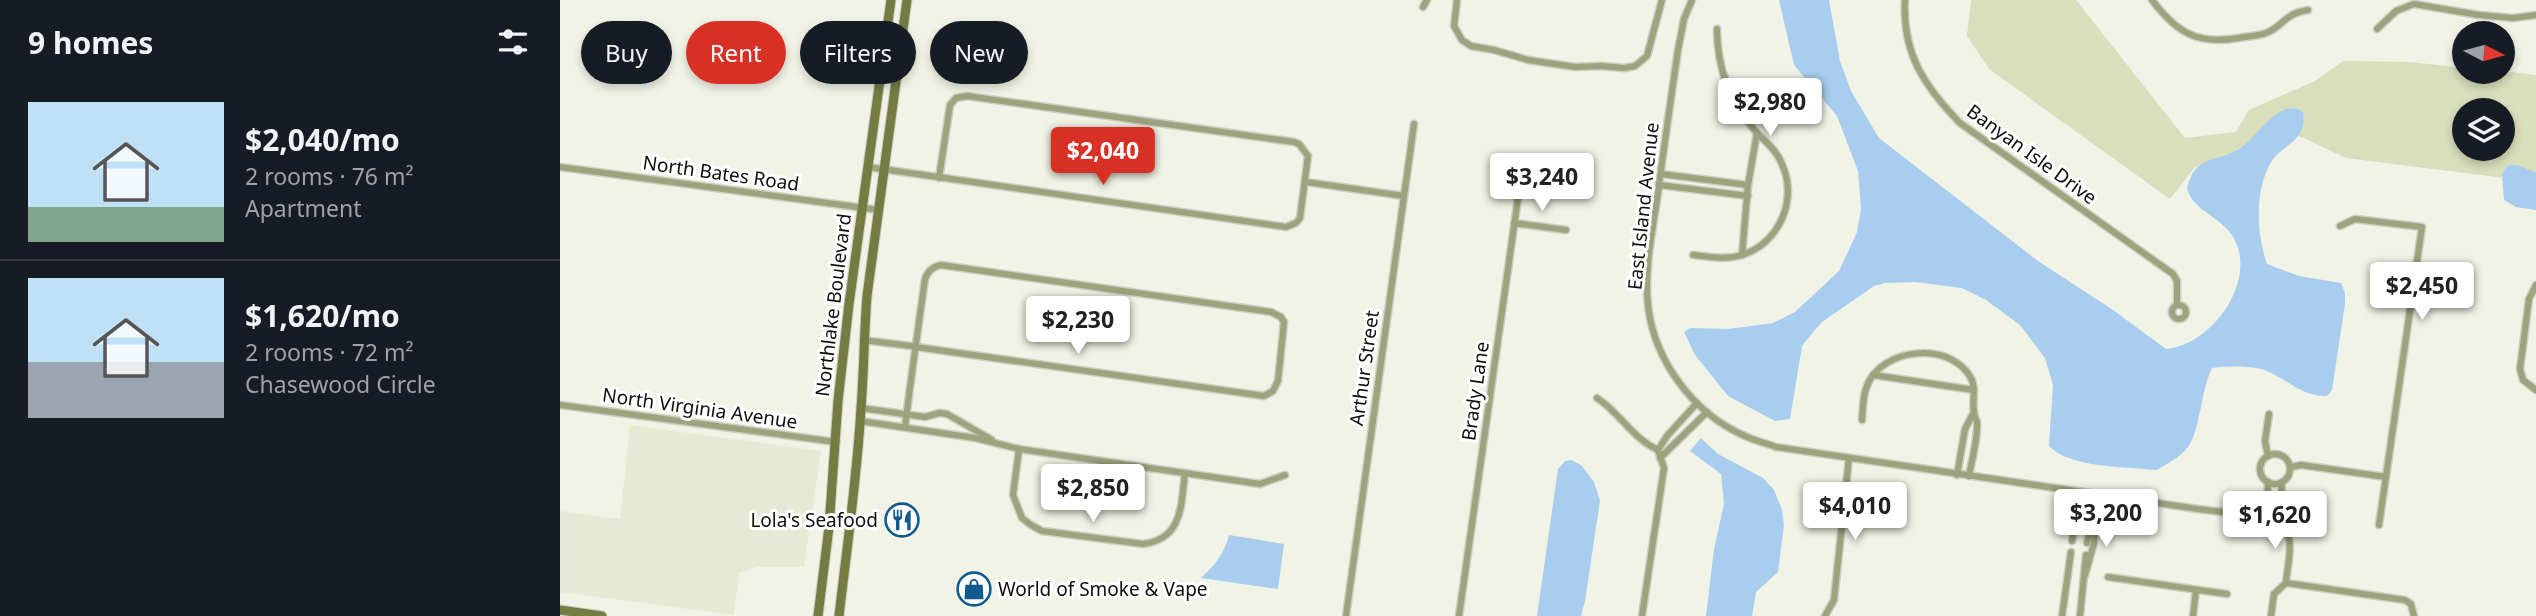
<!DOCTYPE html>
<html lang="en">
<head>
<meta charset="utf-8">
<style>
	:root { --surface:#171b24; --page:#242831; --text:#f1f3f6; --muted:#9ea1a6; --line:#363941; --accent:#d93025 }
	body { margin:0; font-family:"Noto Sans",sans-serif; background:var(--page); color:var(--text); height:100vh; display:flex; flex-direction:column; font-size:26px; white-space:nowrap }
	* { box-sizing:border-box; margin:0 }
	p { font-size:23px; color:var(--muted) }
	.icon { flex:none; width:38px; height:38px; fill:none; stroke:currentColor; stroke-width:2; stroke-linecap:round; stroke-linejoin:round }
	.map { position:relative; flex:1; overflow:hidden }
	.sheet { display:flex; flex-direction:column; background:var(--surface); width:560px }
	.sheet>* { flex:none }
	.guide { position:absolute; left:21px; top:21px; width:665px; height:63px; display:flex; gap:14px }
	.needle { width:46px; rotate:96deg }
	.buttons { position:absolute; left:1892px; top:21px; display:grid; gap:14px }
	.buttons a { display:grid; place-items:center; width:63px; height:63px; border-radius:50%; background:var(--surface); box-shadow:0 4px 10px #0003; font-size:35px }
	.price { position:absolute; translate:-50% -60px; padding:0 16px; border-radius:7px; background:#fff; color:#222; font-size:23px; line-height:46px; filter:drop-shadow(0 2px 4px #0008) }
	.price::after { content:''; position:absolute; left:50%; top:42px; width:21px; height:16px; margin-left:-10px; background:inherit; clip-path:polygon(0 0,100% 0,50% 100%) }
	.price.active { background:var(--accent); color:#fff }
	ul { padding:0; list-style:none }
	li { display:flex; align-items:center; gap:21px; height:175px; padding:0 28px }
	li+li { border-top:2px solid var(--line) }
	li span { display:grid; place-items:center; flex:none; width:196px; height:140px; border-radius:0px; color:#555 }
	li>.icon { margin-inline-start:auto }
	span .icon { width:84px; height:84px; fill:#fffc; stroke-width:1 }
	li b { font-size:30px }
	h2 { display:flex; justify-content:space-between; align-items:center; height:84px; padding:0 28px; font-size:30px }
	.tag { padding:0 24px; border-radius:32px; background:var(--surface); box-shadow:0 4px 10px #0003; font-size:24px; line-height:63px }
	.tag.active { background:var(--accent); color:#fff }
	main { display:flex; flex:1; min-height:0 }
	.map>svg:first-child { display:block }
</style>
</head>
<body>
<main>
<section class="sheet">
<h2>9 homes<svg class="icon" aria-label="filters" viewBox="0 0 24 24"><path d="M4 7h16M4 17h16"/><circle cx="9" cy="7" r="2"/><circle cx="15" cy="17" r="2"/></svg></h2>
<ul>
<li><span style="background:linear-gradient(#bfe0f5 75%,#7fa58c 0)"><svg class="icon" aria-label="home" viewBox="0 0 24 24"><path d="M3 11l9-7 9 7M6 9v11h12V9"/></svg></span><div><b>$2,040/mo</b><p>2 rooms · 76 m²</p><p>Apartment</p></div></li>
<li><span style="background:linear-gradient(#bfe0f5 60%,#9aa5b1 0)"><svg class="icon" aria-label="home" viewBox="0 0 24 24"><path d="M3 11l9-7 9 7M6 9v11h12V9"/></svg></span><div><b>$1,620/mo</b><p>2 rooms · 72 m²</p><p>Chasewood Circle</p></div></li>
</ul>
</section>
<div class="map">
<svg width="1976" height="616" viewBox="0 0 1976 616">
	<rect width="100%" height="100%" fill="#f1f3e6"/>
	<path fill="#e6ead5" d="M70 425 261 451 244 567H198L179 573 174 615 0 592V511L60 519Z"/>
	<path fill="#d9debc" fill-rule="evenodd" d="M1411 0H1516L1625 138 1676 132 1689 110 1755 81 1783 61 1851 62 1904 68V72L1943 71 1976 75V182L1786 158 1735 134 1635 167 1610 199 1429 69 1407 36ZM1904 110H1942V149H1904Z"/>
	<g fill="#a9cdee">
		<path d="M1219 0H1269L1280 61 1291 91 1319 138 1478 261 1553 310 1606 349C1653 345 1700 278 1672 235 1659 216 1635 212 1627 189 1629 180 1632 171 1640 165 1652 157 1668 157 1681 148 1697 137 1720 96 1743 112 1748 142 1722 143 1710 164 1694 193 1697 235 1707 264L1739 276 1781 283 1785 293V304L1772 390 1767 396C1742 398 1723 375 1701 369 1685 365 1668 366 1652 368 1641 391 1641 422 1631 442 1625 455 1608 463 1597 470 1568 467 1509 468 1489 446L1493 385 1485 358 1460 325 1426 300 1402 288 1355 282 1325 283 1314 286 1262 322 1253 332 1242 346 1230 419 1215 421 1168 396 1135 355 1124 332 1130 328 1168 329 1213 323 1235 312 1279 271 1297 232 1301 209 1298 171 1277 116 1234 65Z"/>
		<path d="M1951 165 1960 166 1976 173V210L1956 207 1944 200 1942 175 1946 167Z"/>
		<path d="M1141 438 1158 454 1203 478 1214 490 1222 510 1224 525 1218 572 1196 592 1192 616H1146L1154 549 1164 504 1161 474 1130 451Z"/>
		<path d="M1012 460 1022 466 1034 482 1040 501 1025 601 1021 616H977L998 469 1005 461Z"/>
		<path d="M669 535 724 544 718 589 641 578C655 565 664 554 669 535Z"/>
	</g>
	<g fill="none" stroke-linecap="round" stroke-linejoin="round">
		<defs>
			<g id="street">
				<path d="M897 0 894 26 902 40 911 46 934 50 968 60 1015 67 1041 66 1064 68 1075 66 1087 56 1102 0"/>
				<path d="M1132 0 1124 19 1118 50C1111 98 1104 146 1098 193 1093 229 1084 268 1088 305 1094 361 1134 414 1185 436 1195 441 1206 443 1216 447L1638 509 1680 514 1711 513"/>
				<path d="M1345 0C1342 53 1364 86 1400 123L1613 274 1617 281V305"/>
				<path d="M1592 0C1617 33 1637 45 1679 38 1688 36 1699 36 1706 33 1723 27 1723 14 1748 10"/>
				<path d="M863 7 867 0"/>
				<path d="M1157 29C1157 69 1170 103 1197 133L1188 185 1182 255"/>
				<path d="M1817 29 1836 11 1854 4 1919 15 1953 18 1976 15"/>
				<path d="M0 167 319 210"/>
				<path d="M308 167 726 227 736 223 740 218 748 156 739 144 734 142 407 96 396 98 390 105 379 178"/>
				<path d="M1101 174 1188 185"/>
				<path d="M746 182 844 196"/>
				<path d="M1099 185 1188 196"/>
				<path d="M954 223 1006 230"/>
				<path d="M1780 226 1795 219 1862 227 1819 525"/>
				<path d="M1133 255C1150 257 1166 260 1182 255 1220 243 1239 198 1221 162 1216 150 1206 142 1197 133"/>
				<path d="M1976 285 1969 299 1960 369 1963 380 1976 390"/>
				<circle cx="1619" cy="312" r="7"/>
				<path d="M303 340 351 346 356 347 704 396 713 391 718 381 724 322 721 317 711 312 381 265C372 267 368 271 365 279 358 329 351 378 345 427"/>
				<path d="M1313 375 1414 390"/>
				<path d="M1037 398C1060 413 1072 438 1098 450"/>
				<path d="M0 405 276 442"/>
				<path d="M301 408 365 417 379 413 387 414 432 440"/>
				<path d="M1302 420C1303 406 1303 390 1311 378 1332 346 1394 343 1412 380 1416 391 1412 401 1414 412 1414 416 1416 419 1417 422 1418 439 1412 459 1409 476"/>
				<path d="M300 421 415 438 459 449 700 484 725 475"/>
				<path d="M459 449 453 495 462 518 471 525 482 531 583 544C623 539 621 505 625 473"/>
				<path d="M1098 450 1107 436 1137 403"/>
				<circle cx="1715" cy="469" r="15"/>
				<path d="M1708 456 1705 441 1709 414"/>
				<path d="M1100 458 1147 412"/>
				<path d="M1731 467 1741 465 1826 477"/>
				<path d="M1397 475 1405 429 1414 412"/>
				<path d="M1708 482C1708 491 1706 501 1711 510 1716 520 1725 522 1729 538 1732 551 1727 569 1726 583"/>
				<path d="M1502 489 1517 510"/>
				<path d="M1711 513 1721 496 1722 482"/>
				<path d="M1512 541 1519 492"/>
				<path d="M1527 543 1531 528"/>
				<path d="M1525 575 1534 543 1536 495"/>
				<path d="M1548 577 1667 594"/>
				<path d="M786 616 854 124"/>
				<path d="M899 616 962 170"/>
				<path d="M1082 616 1104 468 1098 450"/>
				<path d="M1265 616 1274 600 1289 458"/>
				<path d="M1502 616 1511 552"/>
				<path d="M1520 616 1526 555"/>
				<path d="M1633 616 1636 590"/>
				<path d="M1711 616 1714 594 1726 583 1845 600 1851 604 1854 616"/>
			</g>
			<g id="secondary">
				<path d="M0 610 42 616"/>
				<path d="M258 616 269 527 278 401 289 304 331 0"/>
				<path d="M279 616C287 547 297 478 301 408 304 371 304 333 307 296L347 0"/>
			</g>
		</defs>
		<use href="#street" stroke="#cdcec3" stroke-width="9"/>
		<use href="#secondary" stroke="#cdcec3" stroke-width="11"/>
		<use href="#street" stroke="#9da37d" stroke-width="6"/>
		<use href="#secondary" stroke="#747c42" stroke-width="9"/>
	</g>
	<defs>
		<symbol id="restaurant-ring" viewBox="-11 -11 22 22"><circle r="9.5" fill="#fff" stroke="#125a8e" stroke-width="1.5"/><path d="M-5-6h1v4h1v-4h1v4h1v-4h1v5L-1.5 .5V6h-2V.5L-5-1ZM5-6V6H3V1.5H1.5Q1.5-4 5-6Z" fill="#125a8e"/></symbol>
		<symbol id="shop-ring" viewBox="-11 -11 22 22"><circle r="9.5" fill="#fff" stroke="#125a8e" stroke-width="1.5"/><path d="M-5-2.5h2.3a2.7 3.5 0 0 1 5.4 0H5L5.5 6h-11ZM-1.5-2.5h3a1.5 2.3 0 0 0-3 0Z" fill="#125a8e"/></symbol>
	</defs>
	<g fill-rule="evenodd">
		<use href="#restaurant-ring" x="323" y="501" width="38" height="38"/>
		<use href="#shop-ring" x="395" y="570" width="38" height="38"/>
	</g>
	<g text-anchor="middle" dominant-baseline="central" stroke-width="6" stroke-linejoin="round" paint-order="stroke">
		<g font-size="19" fill="#0d0e09" stroke="#fff">
			<text transform="translate(1472 154) rotate(36)">Banyan Isle Drive</text>
			<text transform="translate(161 173) rotate(8)">North Bates Road</text>
			<text transform="translate(1083 206) rotate(-84)">East Island Avenue</text>
			<text transform="translate(273 305) rotate(-83)">Northlake Boulevard</text>
			<text transform="translate(804 368) rotate(-82)">Arthur Street</text>
			<text transform="translate(915 391) rotate(-82)">Brady Lane</text>
			<text transform="translate(140 408) rotate(8)">North Virginia Avenue</text>
		</g>
		<g font-size="19" fill="#0d0e09" stroke="#fff" text-anchor="end">
			<text x="318" y="520">Lola's Seafood</text>
			<text x="438" y="589" text-anchor="start">World of Smoke &amp; Vape</text>
		</g>
	</g>
</svg>
<div class="buttons">
<a><svg class="needle" viewBox="-14 -14 28 28"><path d="M0-13l5 13h-10z" fill="#e53935"/><path d="M0 13l5-13h-10z" fill="#9ea1a6"/></svg></a>
<a><svg class="icon" aria-label="layers" viewBox="0 0 24 24"><path d="M12 4l9 5-9 5-9-5zM3 14l9 5 9-5"/></svg></a>
</div>
<b class="price" style="left:1210px;top:138px">$2,980</b>
<b class="price active" style="left:543px;top:187px">$2,040</b>
<b class="price" style="left:982px;top:213px">$3,240</b>
<b class="price" style="left:1862px;top:322px">$2,450</b>
<b class="price" style="left:518px;top:356px">$2,230</b>
<b class="price" style="left:533px;top:524px">$2,850</b>
<b class="price" style="left:1295px;top:542px">$4,010</b>
<b class="price" style="left:1546px;top:549px">$3,200</b>
<b class="price" style="left:1715px;top:551px">$1,620</b>
<div class="guide">
<a class="tag">Buy</a>
<a class="tag active">Rent</a>
<a class="tag">Filters</a>
<a class="tag">New</a>
</div>
</div>
</main>
</body>
</html>
